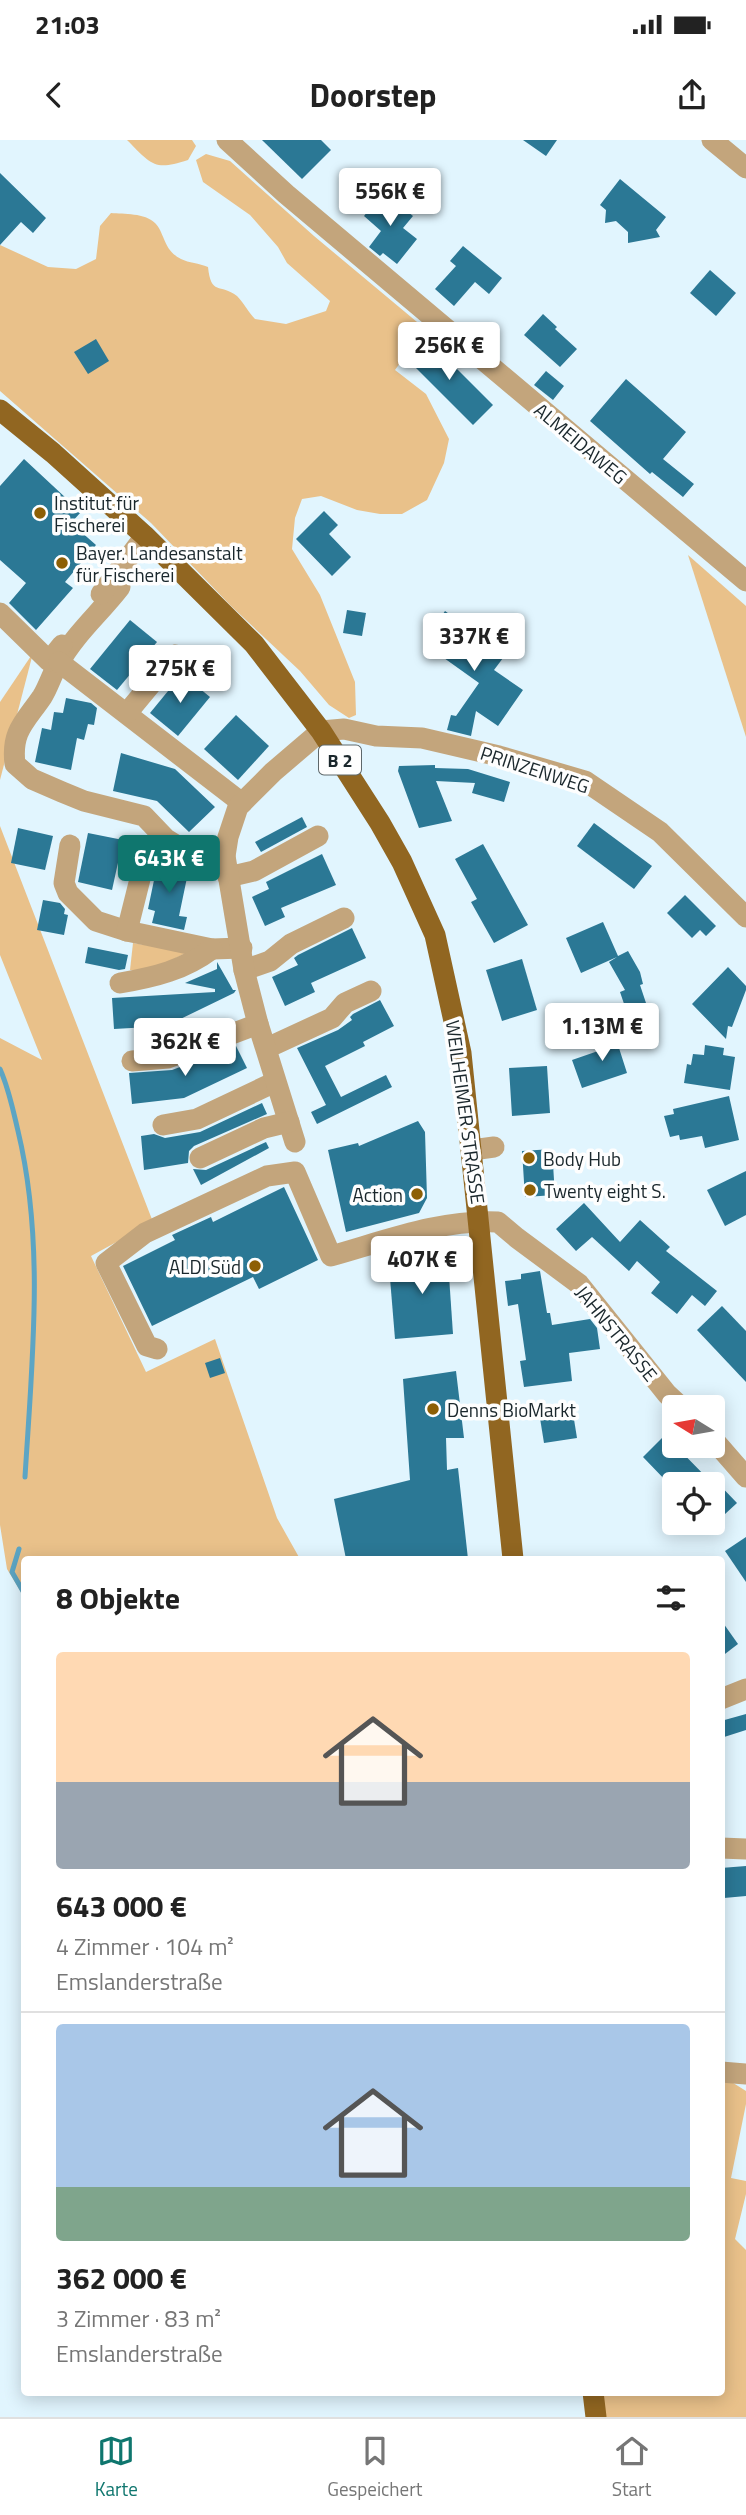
<!DOCTYPE html>
<html lang="de">
<head>
<meta charset="utf-8">
<style>
	:root { --surface:#fff; --page:#f6f6f6; --text:#222; --muted:#767676; --line:#e0e0e0; --accent:#0f766e }
	body { margin:0; font-family:"Titillium Web",sans-serif; background:var(--page); color:var(--text); height:100vh; display:flex; flex-direction:column; font-size:26px; white-space:nowrap }
	* { box-sizing:border-box; margin:0 }
	p { font-size:23px; color:var(--muted) }
	.icon { flex:none; width:38px; height:38px; fill:none; stroke:currentColor; stroke-width:2; stroke-linecap:round; stroke-linejoin:round }
	.map { position:relative; flex:1; overflow:hidden }
	.side { position:absolute; left:21px; top:1416px; width:704px; height:840px; display:flex; flex-direction:column; background:var(--surface); border-radius:7px; box-shadow:0 4px 18px #0003 }
	.side>* { flex:none }
	.needle { width:46px; rotate:281deg }
	.tools { position:absolute; left:662px; top:1255px; display:grid; gap:14px }
	.tools a { display:grid; place-items:center; width:63px; height:63px; border-radius:7px; background:var(--surface); box-shadow:0 4px 18px #0003; font-size:35px }
	.price { position:absolute; translate:-50% -60px; padding:0 16px; border-radius:7px; background:#fff; color:#222; font-size:23px; line-height:46px; filter:drop-shadow(0 2px 4px #0008) }
	.price::after { content:''; position:absolute; left:50%; top:42px; width:21px; height:16px; margin-left:-10px; background:inherit; clip-path:polygon(0 0,100% 0,50% 100%) }
	.price.active { background:var(--accent); color:#fff }
	ul { padding:0; list-style:none }
	li { display:grid; align-content:center; gap:14px; height:371px; padding:0 35px }
	li+li { border-top:2px solid var(--line) }
	li span { display:grid; place-items:center; height:217px; border-radius:7px; color:#555 }
	li>.icon { margin-inline-start:auto }
	span .icon { width:126px; height:126px; fill:#fffc; stroke-width:1 }
	li b { font-size:30px }
	h2 { display:flex; justify-content:space-between; align-items:center; height:84px; padding:0 35px; font-size:30px }
	.status { display:flex; justify-content:space-between; align-items:center; height:49px; padding:0 35px; background:var(--surface); direction:ltr }
	.status svg { height:19px; fill:currentColor }
	header { display:flex; justify-content:space-between; align-items:center; height:91px; padding:0 35px; background:var(--surface); font-size:32px; font-weight:700 }
	.menu { display:flex; justify-content:space-around; align-items:center; height:98px; border-top:2px solid var(--line); background:var(--surface); font-size:19px; color:var(--muted) }
	.menu a { display:grid; justify-items:center; gap:4px }
	.menu .active { color:var(--accent) }
	.map>svg:first-child { display:block }
</style>
</head>
<body>
<div class="status"><b>21:03</b><svg viewBox="0 0 49 12"><path d="M0 12V9h3v3zM5 12V6h3v6zM10 12V3h3v9zM15 12V0h3v12zM26 1h20v11H26zM47 4h2v5h-2z"/></svg></div>
<header><svg class="icon" aria-label="back" viewBox="0 0 24 24"><path d="M15 5l-7 7 7 7"/></svg>Doorstep<svg class="icon" aria-label="share" viewBox="0 0 24 24"><path d="M12 15V3M7 8l5-5 5 5M5 13v7h14v-7"/></svg></header>
<div class="map">
<svg width="746" height="2277" viewBox="0 0 746 2277">
	<rect width="100%" height="100%" fill="#e1f5fe"/>
	<g fill="#e9c18a">
		<path d="M127 0H192L196 6 188 20C154 31 152 25 127 0Z"/>
		<path d="M206 14 230 21 314 96 423 187 419 197 395 230 426 254 449 299 444 323 427 360 402 374H380L357 370 321 356 302 359 295 378 292 409 320 455 355 542 356 575 349 578 329 565 300 531 230 465 151 383 0 251V105L48 127 76 129 96 119 100 86 111 73C124 74 145 73 155 83 165 93 163 110 181 119 189 123 199 123 208 127 211 156 220 143 237 156 243 162 249 173 255 179L286 184 326 171 330 161 287 123 278 107 250 75 203 42 196 20Z"/>
		<path d="M688 415 746 466V597Z"/>
		<path d="M33 513 0 640V562Z"/>
		<path d="M0 686 153 1082 91 1116 146 1232 215 1199 277 1378 300 1419H24V1457L7 1429 0 1385V898L42 920 0 815Z"/>
		<path d="M133 803 188 812 148 832 130 830Z"/>
		<path d="M721 1941H730L746 1951V1964L731 2038 746 2041V2054L735 2099 746 2110V2277H604L597 2252H721Z"/>
	</g>
	<g fill="none" stroke-linecap="round" stroke-linejoin="round">
		<g stroke="#5ca5c4" stroke-width="5">
			<path d="M0 929C9 949 13 970 18 991 45 1103 32 1222 25 1337"/>
			<path d="M19 1409 12 1432 24 1453"/>
		</g>
	</g>
	<g fill="#2b7895">
		<path d="M262 0H321L331 10 302 39Z"/>
		<path d="M523 0H557L546 16Z"/>
		<path d="M0 33 46 78 33 93 21 82 0 105Z"/>
		<path d="M620 39 666 77 656 90 660 97 628 103V92L616 81 605 83 606 70 600 65Z"/>
		<path d="M383 52 413 76 403 88 417 99 397 124 383 113 380 116 369 107 381 91 364 76Z"/>
		<path d="M463 106 502 138 489 154 475 142 454 166 435 149 456 126 450 121Z"/>
		<path d="M710 130 736 153 716 176 690 153Z"/>
		<path d="M543 174 557 187 555 189 577 209 560 227 524 195Z"/>
		<path d="M426 198 493 265 473 285 406 218Z"/>
		<path d="M96 199 109 221 88 234 74 212Z"/>
		<path d="M546 231 564 246 553 260 534 245Z"/>
		<path d="M626 239 686 292 663 319 694 344 683 357 652 332 650 334 590 281Z"/>
		<path d="M24 319 81 372 71 383 96 405 65 442 73 448 36 490 9 463 26 443 0 420V346Z"/>
		<path d="M324 371 338 385 329 394 351 417 332 436 296 399Z"/>
		<path d="M347 470 366 473 362 496 343 493Z"/>
		<path d="M445 471 506 514 494 530 523 550 498 586 476 571 471 596 447 590 451 575 456 576 479 543 423 503Z"/>
		<path d="M130 480 157 502 117 550 90 529Z"/>
		<path d="M182 534 210 557 178 596 150 573Z"/>
		<path d="M66 558 91 563 97 568 94 585 88 584 84 600 77 598 71 630 35 622 42 588 51 590 54 572 63 573Z"/>
		<path d="M236 575 269 606 238 640 204 609Z"/>
		<path d="M121 613 175 629 215 667 189 692 157 661 113 651Z"/>
		<path d="M435 625V628L468 629 510 642 504 662 472 653 475 643 436 641 452 681 419 688 398 631 399 626Z"/>
		<path d="M302 677 307 687 261 712 255 702Z"/>
		<path d="M594 683 652 726 634 749 577 706Z"/>
		<path d="M18 688 53 696 45 730 11 723Z"/>
		<path d="M88 693 123 700 112 750 78 742Z"/>
		<path d="M483 704 528 785 494 803 471 762 477 759 455 719Z"/>
		<path d="M322 714 336 745 281 768 285 777 265 786 252 757 269 749 266 742Z"/>
		<path d="M158 721 189 728 179 776 187 777 184 790 152 783 155 771 148 769Z"/>
		<path d="M685 755 716 786 706 796 700 790 692 798 667 773Z"/>
		<path d="M43 760 60 763 65 769 64 774 68 775 64 795 37 790Z"/>
		<path d="M603 782 618 816 628 811 640 832 643 844 640 845 657 896 637 902 620 852 625 850 609 822 617 817 581 833 566 798Z"/>
		<path d="M352 788 366 818 311 843 315 852 285 866 272 837 298 825 294 818 298 815Z"/>
		<path d="M88 807 128 815 125 829 119 830 85 823Z"/>
		<path d="M522 819 537 870 502 881 486 830Z"/>
		<path d="M217 822 233 850H236L234 853 166 886 114 889 112 858 215 852V849L185 843 217 829Z"/>
		<path d="M728 827 746 846V850L732 887 728 886 726 899 692 864Z"/>
		<path d="M380 860 394 886 363 902 365 906 325 926 341 957 386 935 392 947 317 984 311 972 326 965 297 908 338 890 352 880 350 877 353 874Z"/>
		<path d="M606 894 635 903 619 908 627 933 582 948 572 920 601 910Z"/>
		<path d="M705 905 724 908 723 915 735 917 730 950 684 943 687 924 691 925 693 914 704 915Z"/>
		<path d="M236 906 247 928 184 958 132 964 129 933 172 930Z"/>
		<path d="M547 926 550 973 512 976 509 928Z"/>
		<path d="M729 956 739 1000 705 1008 702 996 680 1000 679 995 670 997 664 976 674 974 673 969Z"/>
		<path d="M262 963 267 974 194 1006 189 1011 188 1023 144 1030 141 996 154 994 165 998 200 992Z"/>
		<path d="M418 981 425 992 427 1058 419 1073 346 1092 328 1010 358 1003 359 1006Z"/>
		<path d="M266 1002 269 1008 201 1045 193 1029 206 1030Z"/>
		<path d="M552 1009 555 1055 525 1057 522 1011Z"/>
		<path d="M746 1031V1075L725 1086 707 1050Z"/>
		<path d="M284 1047 318 1120 259 1149 253 1137 152 1186 123 1126 175 1100 172 1095 211 1077 213 1082Z"/>
		<path d="M584 1063 620 1102 640 1080 670 1107 666 1111 717 1151 705 1166 692 1155 677 1174 651 1153 660 1142 637 1121 629 1131 592 1097 576 1111 556 1089Z"/>
		<path d="M447 1107 453 1194 395 1199 389 1126Z"/>
		<path d="M540 1131 547 1173H550L552 1185 590 1179 597 1188 600 1209 569 1213 572 1241 524 1247 520 1221 526 1220 518 1164 508 1166 505 1141 521 1139V1134Z"/>
		<path d="M722 1166 746 1191V1242L697 1190Z"/>
		<path d="M220 1218 225 1233 210 1238 205 1223Z"/>
		<path d="M456 1231 464 1298H446L447 1330 458 1328 468 1419H346L334 1359 410 1340 403 1239Z"/>
		<path d="M572 1267 577 1298 544 1303 539 1272Z"/>
		<path d="M665 1295 712 1343V1337L737 1363 712 1386V1344H669L643 1317Z"/>
		<path d="M746 1397V1442L725 1411Z"/>
		<path d="M721 1480 738 1504 721 1517Z"/>
		<path d="M746 1574V1590L721 1598V1581Z"/>
		<path d="M746 1726V1756L724 1758 721 1728Z"/>
	</g>
	<g fill="none" stroke-linecap="round" stroke-linejoin="round">
		<g stroke="#c3a57c" stroke-width="21">
			<path d="M227 0 286 54 746 441"/>
			<path d="M712 0 746 28"/>
			<path d="M120 447C100 473 75 494 59 523 52 533 49 546 42 557 25 582 11 591 15 624L32 639 62 652 84 661 144 676 166 699 179 707 225 716"/>
			<path d="M101 454 145 396"/>
			<path d="M0 473 49 521 62 505"/>
			<path d="M59 522 242 663"/>
			<path d="M127 573 175 515"/>
			<path d="M70 705 64 743 68 753 96 781 127 791 212 809 242 808"/>
			<path d="M228 737 254 731 318 696"/>
			<path d="M127 791 147 711"/>
			<path d="M244 830 270 821 291 804 344 778"/>
			<path d="M120 843C155 837 184 830 212 809"/>
			<path d="M267 908 332 878 345 863 371 851"/>
			<path d="M132 921 168 918 258 884"/>
			<path d="M163 985 197 979 275 942"/>
			<path d="M295 1002 258 884 244 830 225 716 228 697 238 667 273 632 321 591 344 589 376 596 422 598 499 616 585 641 660 692 746 777"/>
			<path d="M472 1010 494 1007"/>
			<path d="M200 1018 264 988 289 982"/>
			<path d="M157 1209 147 1206 106 1123 145 1093 267 1036 295 1032 331 1116C385 1101 442 1079 498 1082L517 1098 579 1144 667 1254 681 1267"/>
			<path d="M712 1298 746 1337"/>
			<path d="M721 1559 746 1549"/>
			<path d="M721 1708 746 1709"/>
			<path d="M721 1932 746 1934"/>
		</g>
		<g stroke="#916621" stroke-width="21">
			<path d="M0 270 53 313 145 396 254 504 321 591 380 683 402 722 435 795 461 913 513 1419"/>
			<path d="M593 2252 596 2277"/>
		</g>
	</g>
	<g fill="#8d5f05" stroke="#fefefe" stroke-width="2.5">
		<circle cx="40" cy="373" r="7"/>
		<circle cx="62" cy="423" r="7"/>
		<circle cx="529" cy="1018" r="7"/>
		<circle cx="530" cy="1050" r="7"/>
		<circle cx="417" cy="1054" r="7"/>
		<circle cx="255" cy="1126" r="7"/>
		<circle cx="433" cy="1269" r="7"/>
	</g>
	<g text-anchor="middle" dominant-baseline="central" stroke-width="7" stroke-linejoin="round" paint-order="stroke">
		<rect fill="#fefefe" stroke="#5e686b" stroke-width="2" x="319" y="605.5" width="42" height="29" rx="5"/>
		<g font-size="18" font-weight="bold" fill="#1a272c">
			<text x="340" y="620">B 2</text>
		</g>
		<g font-size="19" fill="#1a272c" stroke="#fefefe">
			<text transform="translate(581 303) rotate(40)">ALMEIDAWEG</text>
			<text transform="translate(535 629) rotate(18)">PRINZENWEG</text>
			<text transform="translate(466 972) rotate(82)">WEILHEIMER STRASSE</text>
			<text transform="translate(617 1193) rotate(51)">JAHNSTRASSE</text>
		</g>
		<g font-size="19" fill="#1a272c" stroke="#fefefe" text-anchor="start">
			<text x="54" y="362">Institut für<tspan x="54" dy="22">Fischerei</tspan></text>
			<text x="76" y="412">Bayer. Landesanstalt<tspan x="76" dy="22">für Fischerei</tspan></text>
			<text x="543" y="1018">Body Hub</text>
			<text x="544" y="1050">Twenty eight S.</text>
			<text x="403" y="1054" text-anchor="end">Action</text>
			<text x="241" y="1126" text-anchor="end">ALDI Süd</text>
			<text x="447" y="1269">Denns BioMarkt</text>
		</g>
	</g>
</svg>
<div class="tools">
<a><svg class="needle" viewBox="-14 -14 28 28"><path d="M0-13l5 13h-10z" fill="#e53935"/><path d="M0 13l5-13h-10z" fill="#767676"/></svg></a>
<a><svg class="icon" aria-label="locate" viewBox="0 0 24 24"><circle cx="12" cy="12" r="6"/><path d="M12 2v4M12 18v4M2 12h4M18 12h4"/></svg></a>
</div>
<b class="price" style="left:390px;top:88px">556K €</b>
<b class="price" style="left:449px;top:242px">256K €</b>
<b class="price" style="left:474px;top:533px">337K €</b>
<b class="price" style="left:180px;top:565px">275K €</b>
<b class="price active" style="left:169px;top:755px">643K €</b>
<b class="price" style="left:602px;top:923px">1.13M €</b>
<b class="price" style="left:185px;top:938px">362K €</b>
<b class="price" style="left:422px;top:1156px">407K €</b>
<section class="side">
<h2>8 Objekte<svg class="icon" aria-label="filters" viewBox="0 0 24 24"><path d="M4 7h16M4 17h16"/><circle cx="9" cy="7" r="2"/><circle cx="15" cy="17" r="2"/></svg></h2>
<ul>
<li><span style="background:linear-gradient(#ffd9b3 60%,#9aa5b1 0)"><svg class="icon" aria-label="home" viewBox="0 0 24 24"><path d="M3 11l9-7 9 7M6 9v11h12V9"/></svg></span><div><b>643 000 €</b><p>4 Zimmer · 104 m²</p><p>Emslanderstraße</p></div></li>
<li><span style="background:linear-gradient(#a9c7e8 75%,#7fa58c 0)"><svg class="icon" aria-label="home" viewBox="0 0 24 24"><path d="M3 11l9-7 9 7M6 9v11h12V9"/></svg></span><div><b>362 000 €</b><p>3 Zimmer · 83 m²</p><p>Emslanderstraße</p></div></li>
</ul>
</section>
</div>
<nav class="menu">
<a class="active"><svg class="icon" aria-label="map" viewBox="0 0 24 24"><path d="M3 6l6-2 6 2 6-2v14l-6 2-6-2-6 2zM9 4v14M15 6v14"/></svg>Karte</a>
<a><svg class="icon" aria-label="saved" viewBox="0 0 24 24"><path d="M7 4h10v16l-5-4-5 4z"/></svg>Gespeichert</a>
<a><svg class="icon" aria-label="home" viewBox="0 0 24 24"><path d="M3 11l9-7 9 7M6 9v11h12V9"/></svg>Start</a>
</nav>
</body>
</html>
